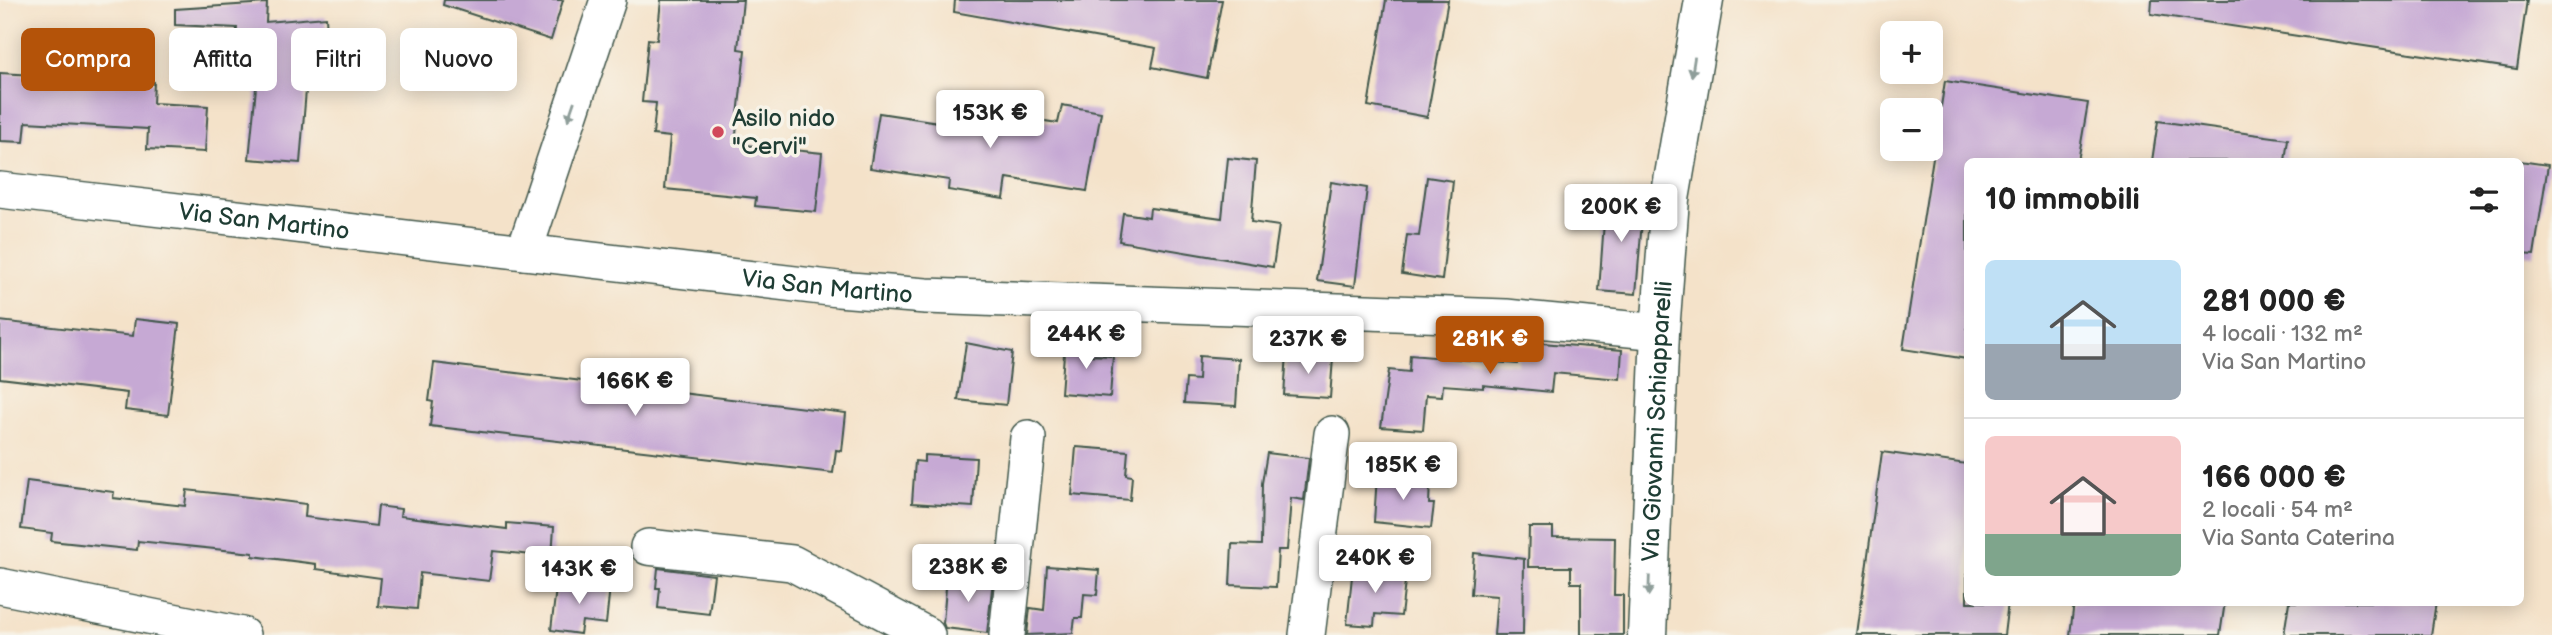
<!DOCTYPE html>
<html lang="it">
<head>
<meta charset="utf-8">
<style>
	:root { --surface:#fff; --page:#f2f2f2; --text:#222; --muted:#767676; --line:#e0e0e0; --accent:#b45309 }
	body { margin:0; font-family:"Balsamiq Sans",sans-serif; background:var(--page); color:var(--text); height:100vh; display:flex; flex-direction:column; font-size:26px; white-space:nowrap }
	* { box-sizing:border-box; margin:0 }
	p { font-size:23px; color:var(--muted) }
	.icon { flex:none; width:38px; height:38px; fill:none; stroke:currentColor; stroke-width:2; stroke-linecap:round; stroke-linejoin:round }
	.map { position:relative; flex:1; overflow:hidden }
	.details { position:absolute; left:1964px; top:158px; width:560px; height:448px; display:flex; flex-direction:column; background:var(--surface); border-radius:10px; box-shadow:0 4px 18px #0003 }
	.details>* { flex:none }
	.guide { position:absolute; left:21px; top:28px; width:665px; height:63px; display:flex; gap:14px }
	.controls { position:absolute; left:1880px; top:21px; display:grid; gap:14px }
	.controls a { display:grid; place-items:center; width:63px; height:63px; border-radius:10px; background:var(--surface); box-shadow:0 4px 18px #0003; font-size:35px }
	.price { position:absolute; translate:-50% -60px; padding:0 16px; border-radius:7px; background:#fff; color:#222; font-size:23px; line-height:46px; filter:drop-shadow(0 2px 4px #0008) }
	.price::after { content:''; position:absolute; left:50%; top:42px; width:21px; height:16px; margin-left:-10px; background:inherit; clip-path:polygon(0 0,100% 0,50% 100%) }
	.price.selected { background:var(--accent); color:#fff }
	ul { padding:0; list-style:none }
	li { display:flex; align-items:center; gap:21px; height:175px; padding:0 21px }
	li+li { border-top:2px solid var(--line) }
	li span { display:grid; place-items:center; flex:none; width:196px; height:140px; border-radius:10px; color:#555 }
	li>.icon { margin-inline-start:auto }
	span .icon { width:84px; height:84px; fill:#fffc; stroke-width:1 }
	li b { font-size:30px }
	h2 { display:flex; justify-content:space-between; align-items:center; height:84px; padding:0 21px; font-size:30px }
	.chip { padding:0 24px; border-radius:10px; background:var(--surface); box-shadow:0 4px 18px #0003; font-size:24px; line-height:63px }
	.chip.selected { background:var(--accent); color:#fff }
	.map>svg:first-child { display:block }
</style>
</head>
<body>
<div class="map">
<svg width="2552" height="635" viewBox="0 0 2552 635">
	<rect width="100%" height="100%" fill="#f7f3e8"/>
	<filter id="ink" filterUnits="userSpaceOnUse"><feTurbulence type="fractalNoise" baseFrequency=".0143" numOctaves="2"/><feDisplacementMap in="SourceGraphic" scale="14" xChannelSelector="R" yChannelSelector="G"/><feConvolveMatrix kernelMatrix="1 2 1 2 8 2 1 2 1" color-interpolation-filters="sRGB"/></filter>
	<filter id="wash" filterUnits="userSpaceOnUse"><feTurbulence type="fractalNoise" baseFrequency=".00686" numOctaves="4" result="noise"/><feDisplacementMap in="SourceGraphic" scale="28" xChannelSelector="R" yChannelSelector="G"/><feGaussianBlur stdDeviation="1.57" result="paint"/><feColorMatrix in="noise" values="0 0 0 0 0 0 0 0 0 0 0 0 0 0 0 0 0 1.4 0 .05"/><feComposite in="paint" operator="in"/></filter>
	<g filter="url(#wash)">
		<rect width="100%" height="100%" fill="#f4e2c9"/>
		<g id="blocks">
			<g fill="#c6a9d4">
				<path d="M444 0H563L551 40 443 5Z"/>
				<path d="M661 0H743L738 49 745 50 735 144 822 153 816 212 755 206 756 198 665 189 670 137 653 135 656 103 642 102 648 39 657 40Z"/>
				<path d="M955 0H1222L1207 78 1152 67 1156 48 954 12Z"/>
				<path d="M1386 0H1448L1427 117 1368 106Z"/>
				<path d="M2152 0H2527L2517 69 2151 14Z"/>
				<path d="M267 3 266 22 326 17 329 64 308 66 300 163 249 159 258 67 235 66 237 28 175 25V9Z"/>
				<path d="M0 73 154 82 153 103 208 106 205 152 147 149 148 129 80 125 26 122 24 142 0 141Z"/>
				<path d="M1945 81 2088 103 2078 161H1967V359L1903 349Z"/>
				<path d="M1062 105 1101 112 1087 191 1007 178 1004 199 948 190 949 180 870 168 879 113 958 125 961 108 1058 123Z"/>
				<path d="M2158 121 2288 139 2285 161H2152Z"/>
				<path d="M1228 158 1256 161 1251 222 1279 226 1273 267 1119 241 1123 213 1149 217 1150 208 1222 218Z"/>
				<path d="M2520 161 2548 165 2534 255 2520 254Z"/>
				<path d="M1427 177 1453 181 1442 280 1402 274 1407 235 1419 236Z"/>
				<path d="M1331 182 1367 188 1355 286 1317 281Z"/>
				<path d="M1606 194 1644 196 1636 294 1599 291Z"/>
				<path d="M135 319 179 324 168 415 125 410 127 393 0 378V321L133 336Z"/>
				<path d="M1065 341 1089 343 1088 355 1113 356 1110 397 1061 393Z"/>
				<path d="M1519 341 1622 350 1620 379 1553 373 1551 392 1483 385V388L1443 385 1442 396 1426 395 1423 430 1381 427 1389 370 1409 372 1410 355 1517 364Z"/>
				<path d="M966 343 1012 352 1006 405 958 400Z"/>
				<path d="M1287 354 1333 358 1330 398 1284 395Z"/>
				<path d="M1199 356 1239 359 1236 406 1184 403 1186 379 1198 380Z"/>
				<path d="M434 363 846 413 842 451 836 450 833 473 430 426 433 402 429 401Z"/>
				<path d="M1076 447 1128 451 1126 475 1132 476 1130 500 1072 495Z"/>
				<path d="M1882 452 1967 464V602H2008L2004 635H1857Z"/>
				<path d="M1267 453 1309 458 1304 500 1291 498 1287 550H1278L1276 587 1230 585 1232 544 1261 545 1262 483Z"/>
				<path d="M924 455 976 458 973 507 912 503 915 461 924 462Z"/>
				<path d="M1377 475 1430 480 1429 504H1434L1431 528 1374 522Z"/>
				<path d="M27 481 114 492 113 498 185 506 187 490 258 498 306 504 305 517 376 526 378 506 401 509 400 516 507 529V523L554 527 552 557 493 551 489 581 420 573 417 609 378 606 381 578 316 569V564L253 556V553L138 541 137 550 51 541 52 533 21 529Z"/>
				<path d="M1529 527H1553V537L1615 538 1614 595H1623V635H1581V583H1571V567H1528Z"/>
				<path d="M1474 553 1524 559 1523 635H1494L1497 596 1471 594Z"/>
				<path d="M1047 566 1099 570 1097 595 1084 594 1082 618H1075L1073 633 1027 635 1030 608 1044 610Z"/>
				<path d="M1353 567 1406 573 1401 616 1375 614 1374 626 1347 624Z"/>
				<path d="M658 568 714 575 709 614 658 608 660 588H656Z"/>
				<path d="M947 576 993 580 987 633 945 628 943 623Z"/>
				<path d="M557 580 610 586 606 624 582 621 580 634 551 630Z"/>
				<path d="M2074 602H2225L2220 635H2070Z"/>
				<path d="M2289 602H2436L2431 635H2284Z"/>
			</g>
		</g>
	</g>
	<g filter="url(#ink)">
		<use href="#blocks" fill-opacity="0" stroke="#3f564a" stroke-width="2"/>
		<g fill="none" stroke-linecap="round" stroke-linejoin="round">
			<defs>
				<g id="minor">
					<path id="s1" d="M0 190 838 289 926 296 1506 317 1660 332"/>
					<path d="M524 252 608 0"/>
					<path d="M648 547 792 563 927 635"/>
					<path d="M0 586 242 635"/>
					<path d="M1007 635 1028 438"/>
					<path d="M1307 635 1332 434"/>
				</g>
				<g id="tertiary">
					<path id="s2" d="M1647 635 1660 332 1670 199 1704 0"/>
				</g>
			</defs>
			<use href="#minor" stroke="#3f564a" stroke-width="38"/>
			<use href="#tertiary" stroke="#3f564a" stroke-width="41"/>
			<use href="#minor" stroke="#fff" stroke-width="35"/>
			<use href="#tertiary" stroke="#fff" stroke-width="38"/>
		</g>
		<defs><path id="oneway-solid" d="M-6-.8H1V-3.2L6.5 0L1 3.2V.8H-6Z" transform="scale(1.75)"/></defs>
		<g fill="#8f9e9a">
			<use href="#oneway-solid" transform="translate(1693 67) rotate(99)"/>
			<use href="#oneway-solid" transform="translate(571 111) rotate(109)"/>
			<use href="#oneway-solid" transform="translate(1649 586) rotate(92)"/>
		</g>
	</g>
	<circle fill="#d1495b" stroke="#f7f3e8" stroke-width="2.5" cx="718" cy="132" r="7"/>
	<g text-anchor="middle" dominant-baseline="central" stroke-width="7" stroke-linejoin="round" paint-order="stroke">
		<g font-size="24" fill="#1f3d34" stroke="#f7f3e8" text-anchor="start">
			<text x="732" y="118">Asilo nido<tspan x="732" dy="28">"Cervi"</tspan></text>
		</g>
		<g font-size="24" fill="#1f3d34" stroke="#f7f3e8">
			<text stroke="none"><textPath href="#s1" startOffset="266">Via San Martino</textPath></text>
			<text stroke="none"><textPath href="#s1" startOffset="833">Via San Martino</textPath></text>
			<text stroke="none"><textPath href="#s2" startOffset="214">Via Giovanni Schiapparelli</textPath></text>
		</g>
	</g>
</svg>
<div class="controls">
<a>+</a>
<a>−</a>
</div>
<b class="price" style="left:990px;top:150px">153K €</b>
<b class="price" style="left:1621px;top:244px">200K €</b>
<b class="price" style="left:1086px;top:371px">244K €</b>
<b class="price" style="left:1308px;top:376px">237K €</b>
<b class="price selected" style="left:1490px;top:376px">281K €</b>
<b class="price" style="left:635px;top:418px">166K €</b>
<b class="price" style="left:1403px;top:502px">185K €</b>
<b class="price" style="left:1375px;top:595px">240K €</b>
<b class="price" style="left:968px;top:604px">238K €</b>
<b class="price" style="left:579px;top:606px">143K €</b>
<div class="guide">
<a class="chip selected">Compra</a>
<a class="chip">Affitta</a>
<a class="chip">Filtri</a>
<a class="chip">Nuovo</a>
</div>
<section class="details">
<h2>10 immobili<svg class="icon" aria-label="filters" viewBox="0 0 24 24"><path d="M4 7h16M4 17h16"/><circle cx="9" cy="7" r="2"/><circle cx="15" cy="17" r="2"/></svg></h2>
<ul>
<li><span style="background:linear-gradient(#bfe0f5 60%,#9aa5b1 0)"><svg class="icon" aria-label="home" viewBox="0 0 24 24"><path d="M3 11l9-7 9 7M6 9v11h12V9"/></svg></span><div><b>281 000 €</b><p>4 locali · 132 m²</p><p>Via San Martino</p></div></li>
<li><span style="background:linear-gradient(#f6c9c9 70%,#7fa58c 0)"><svg class="icon" aria-label="home" viewBox="0 0 24 24"><path d="M3 11l9-7 9 7M6 9v11h12V9"/></svg></span><div><b>166 000 €</b><p>2 locali · 54 m²</p><p>Via Santa Caterina</p></div></li>
</ul>
</section>
</div>
</body>
</html>
